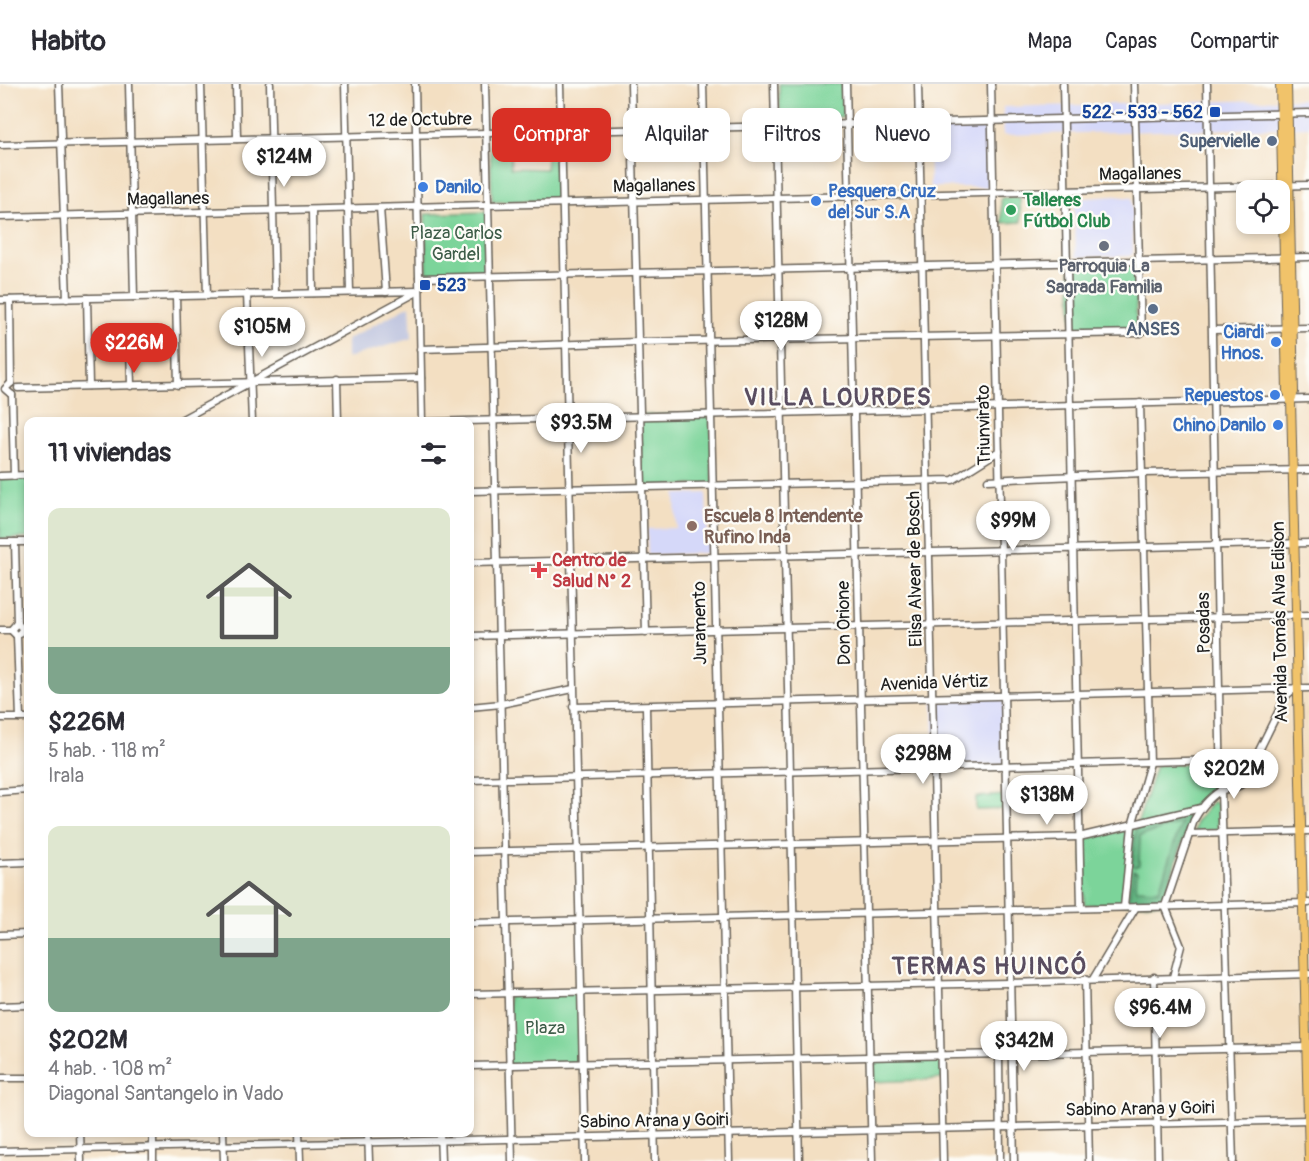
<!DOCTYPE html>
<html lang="es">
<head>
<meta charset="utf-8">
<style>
	:root { --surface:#fff; --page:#f7f7f7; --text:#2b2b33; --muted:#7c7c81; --line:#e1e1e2; --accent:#d93025 }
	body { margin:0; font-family:Pangolin,sans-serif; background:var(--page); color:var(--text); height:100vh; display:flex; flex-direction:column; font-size:22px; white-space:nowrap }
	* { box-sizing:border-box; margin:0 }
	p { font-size:20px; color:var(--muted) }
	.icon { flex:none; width:33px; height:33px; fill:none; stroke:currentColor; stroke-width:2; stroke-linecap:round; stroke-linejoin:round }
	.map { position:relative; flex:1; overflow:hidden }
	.side { position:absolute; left:24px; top:333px; width:450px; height:720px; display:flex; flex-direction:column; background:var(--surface); border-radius:12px; box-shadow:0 3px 9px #0003 }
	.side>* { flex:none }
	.banner { position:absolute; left:492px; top:24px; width:570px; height:54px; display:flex; gap:12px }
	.tools { position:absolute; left:1236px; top:96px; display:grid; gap:12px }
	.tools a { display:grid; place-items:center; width:54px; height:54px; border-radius:12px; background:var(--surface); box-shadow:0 3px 9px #0003; font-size:30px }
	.price { position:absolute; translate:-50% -51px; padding:0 14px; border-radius:21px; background:#fff; color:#222; font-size:20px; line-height:39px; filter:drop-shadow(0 2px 3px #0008) }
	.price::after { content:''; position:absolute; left:50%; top:36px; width:18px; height:14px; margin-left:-9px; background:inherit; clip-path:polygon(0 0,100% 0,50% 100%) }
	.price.selected { background:var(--accent); color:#fff }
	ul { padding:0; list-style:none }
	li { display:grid; align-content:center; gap:12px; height:318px; padding:0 24px }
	li span { display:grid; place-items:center; height:186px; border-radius:12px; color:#555 }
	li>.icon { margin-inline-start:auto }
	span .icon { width:108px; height:108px; fill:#fffc; stroke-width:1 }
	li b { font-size:26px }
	h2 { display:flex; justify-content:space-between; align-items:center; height:72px; padding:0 24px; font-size:26px }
	.tag { padding:0 21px; border-radius:12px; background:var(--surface); box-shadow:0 3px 9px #0003; font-size:21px; line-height:54px }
	.tag.selected { background:var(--accent); color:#fff }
	header { display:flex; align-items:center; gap:36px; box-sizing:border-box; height:84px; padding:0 30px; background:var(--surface); border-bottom:2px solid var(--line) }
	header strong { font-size:28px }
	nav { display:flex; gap:33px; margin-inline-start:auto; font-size:21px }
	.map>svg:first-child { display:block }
</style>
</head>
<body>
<header>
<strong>Habito</strong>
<nav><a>Mapa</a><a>Capas</a><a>Compartir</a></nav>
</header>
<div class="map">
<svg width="1309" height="1077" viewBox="0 0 1309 1077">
	<rect width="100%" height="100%" fill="#fdfcf7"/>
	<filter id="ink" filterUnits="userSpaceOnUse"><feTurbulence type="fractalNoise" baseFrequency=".0167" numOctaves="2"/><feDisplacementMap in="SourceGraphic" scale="12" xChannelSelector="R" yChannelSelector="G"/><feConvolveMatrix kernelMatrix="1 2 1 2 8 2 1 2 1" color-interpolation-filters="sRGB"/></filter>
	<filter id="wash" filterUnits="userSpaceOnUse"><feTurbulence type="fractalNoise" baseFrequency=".008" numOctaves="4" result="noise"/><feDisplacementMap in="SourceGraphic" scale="24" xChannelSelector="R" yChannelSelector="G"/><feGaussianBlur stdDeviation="1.35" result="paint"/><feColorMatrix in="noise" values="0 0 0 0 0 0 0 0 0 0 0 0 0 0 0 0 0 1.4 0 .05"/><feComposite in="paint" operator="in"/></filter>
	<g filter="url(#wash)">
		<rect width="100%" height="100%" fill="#f3dfc2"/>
		<g fill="#d5d8f9">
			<path d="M1309 15V43L1003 51V23Z"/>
			<path d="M987 43 989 103H930L929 44Z"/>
			<path d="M1115 112 1132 114 1133 169 1130 172 1076 173 1074 115Z"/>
			<path d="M706 409 708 467 705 469 648 471 647 445 676 444 675 410Z"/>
			<path d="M1004 612 1006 681 935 683 933 614Z"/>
		</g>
		<path fill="#bdc3de" d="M410 221 412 254 347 274V256Z"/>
		<g fill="#7bd49a" stroke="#4c785b" stroke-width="1.5">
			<path d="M779 0H842L843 33 780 34Z"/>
			<path d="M510 51 511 84 546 85 548 62H556L557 116 492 118 490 52Z"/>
			<path d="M1020 113 1021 138 1002 139 1001 114Z"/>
			<path d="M486 128 487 189 427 191 425 130Z"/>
			<path d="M1134 182 1136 186V243L1132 246H1073L1070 187 1073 183Z"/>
			<path d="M711 329 713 401 642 402 640 331Z"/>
			<path d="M28 393V454L0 455V394Z"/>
			<path d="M1215 679 1218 681V706L1200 722 1191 736 1162 819 1084 821 1083 755 1136 744 1156 681Z"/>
			<path d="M1007 711V725L976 726V713Z"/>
			<path d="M1213 717 1218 721V746L1194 747 1196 738Z"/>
			<path d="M580 908 583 980 508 981V909Z"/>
			<path d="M940 972 942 995 872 998 869 973Z"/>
		</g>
		<path fill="#64b682" stroke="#40694f" stroke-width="1.5" d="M1189 731 1190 737 1163 817 1128 820 1133 786 1137 788 1136 805 1159 806 1181 739 1140 752 1139 781 1135 783 1132 781 1136 744Z"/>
	</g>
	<g filter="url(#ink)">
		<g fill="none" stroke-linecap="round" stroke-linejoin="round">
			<defs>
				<g id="minor">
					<path d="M59 0 67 215"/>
					<path d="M129 0 134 213"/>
					<path d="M201 0 207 212"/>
					<path d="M236 0 237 55"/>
					<path d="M270 0 275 209"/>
					<path d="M345 0 350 208"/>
					<path d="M415 0 422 338"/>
					<path d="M485 0 512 1077"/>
					<path d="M560 0 585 1077"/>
					<path d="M631 0 646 548"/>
					<path d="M703 0 729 1077"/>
					<path d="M774 0 799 1077"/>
					<path d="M846 0 872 1077"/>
					<path d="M918 0 943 1077"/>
					<path d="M991 0 1014 1077"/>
					<path d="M1063 0 1081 824"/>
					<path d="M1207 0 1221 706 1233 1077"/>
					<path d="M0 61 1309 29"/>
					<path d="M380 124 386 208"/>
					<path d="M312 126 313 209"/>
					<path d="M0 133 1309 101"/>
					<path d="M419 194 1309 173"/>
					<path d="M247 210 252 338"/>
					<path d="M176 212 178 301"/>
					<path d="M87 214 89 302"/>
					<path d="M0 216 419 207"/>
					<path d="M10 216 11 299"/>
					<path d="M1213 246 1309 244"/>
					<path d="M130 258 131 302"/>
					<path d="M420 265 638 258 1141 249 1134 0"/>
					<path d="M337 295 338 338"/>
					<path d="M11 299 5 305 12 311"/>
					<path d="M18 304 421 294"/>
					<path d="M12 311 14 392"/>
					<path d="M177 338 417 208"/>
					<path d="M426 338 1309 315"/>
					<path d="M0 392 28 391"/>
					<path d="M988 396 1143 389 1309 386"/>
					<path d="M470 407 953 396 999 367"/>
					<path d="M0 458H28"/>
					<path d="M15 458 17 539"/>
					<path d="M470 479 1309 459"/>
					<path d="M17 539 11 546 17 552"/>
					<path d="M17 539 23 545 17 552"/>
					<path d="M0 546H11"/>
					<path d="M17 552 20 634"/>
					<path d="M470 552 1309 531"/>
					<path d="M470 623 501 620 573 605"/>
					<path d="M573 623 1309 604"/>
					<path d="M646 623 655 1077"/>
					<path d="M0 634H28"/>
					<path d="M470 696 1221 676"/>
					<path d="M0 708 28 706"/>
					<path d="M1189 750 1309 747"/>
					<path d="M470 768 1079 753 1201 724"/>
					<path d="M0 779 28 778"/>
					<path d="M1124 823 1132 742 1150 679 1140 319"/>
					<path d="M470 839 1309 819"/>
					<path d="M0 851 28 850"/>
					<path d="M1154 893 1158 1077"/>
					<path d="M1173 893 1181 862 1165 822 1194 736C1199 726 1210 713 1220 707 1228 703 1236 706 1243 699L1286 612 1295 604"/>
					<path d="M1085 895 1089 1077"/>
					<path d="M1093 895 1136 823"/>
					<path d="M470 910 1008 899 1309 890"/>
					<path d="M0 922 28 921"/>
					<path d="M999 970 1000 1077"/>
					<path d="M470 982 1308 963"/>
					<path d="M0 994H28"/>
					<path d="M80 1048 81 1077"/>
					<path d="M153 1048V1077"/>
					<path d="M223 1048 224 1077"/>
					<path d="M299 1048 300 1077"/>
					<path d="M368 1048 369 1077"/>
					<path d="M440 1048 441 1077"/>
					<path d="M0 1067 1309 1036"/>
				</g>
				<g id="major">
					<path d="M1280 0 1287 307 1291 316 1309 1077"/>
					<path d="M1287 0 1294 308 1291 316"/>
				</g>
			</defs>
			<use href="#minor" stroke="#676056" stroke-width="9"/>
			<use href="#major" stroke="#676056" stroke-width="10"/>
			<use href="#minor" stroke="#fff" stroke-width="6"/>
			<use href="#major" stroke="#f1c36a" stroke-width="8"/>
		</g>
	</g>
	<g fill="#1a4fb4" stroke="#fdfcf7" stroke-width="2">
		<rect x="1209" y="22" width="12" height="12" rx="3"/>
		<rect x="419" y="195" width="12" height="12" rx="3"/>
	</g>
	<g fill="#5c6f8a" stroke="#fdfcf7" stroke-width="2">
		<circle cx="1272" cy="57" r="6"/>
		<circle cx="1153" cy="225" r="6"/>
	</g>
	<g fill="#3f7fe0" stroke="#fdfcf7" stroke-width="2">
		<circle cx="423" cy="103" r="6"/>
		<circle cx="816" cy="117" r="6"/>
		<circle cx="1276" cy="258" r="6"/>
		<circle cx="1275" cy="311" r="6"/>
		<circle cx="1278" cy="341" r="6"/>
	</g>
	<circle fill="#2e9e5b" stroke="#fdfcf7" stroke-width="2" cx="1011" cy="126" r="6"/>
	<circle fill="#6b7280" stroke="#fdfcf7" stroke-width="2" cx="1104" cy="162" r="6"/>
	<circle fill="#8d6e63" stroke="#fdfcf7" stroke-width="2" cx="692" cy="442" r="6"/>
	<path fill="#e0444e" stroke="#fdfcf7" stroke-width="2" d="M536 477h6v6h6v6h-6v6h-6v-6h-6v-6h6z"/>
	<g text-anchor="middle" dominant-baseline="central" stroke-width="4.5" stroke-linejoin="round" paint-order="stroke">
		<g font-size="18" font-weight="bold" fill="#164399" stroke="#fdfcf7" text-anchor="end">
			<text x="1203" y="28">522 - 533 - 562</text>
			<text x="437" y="201" text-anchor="start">523</text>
		</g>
		<g font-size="18" fill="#1c1c1c" stroke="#fdfcf7">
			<text transform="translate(420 36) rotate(-1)">12 de Octubre</text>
			<text transform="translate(1140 90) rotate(-1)">Magallanes</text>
			<text transform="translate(654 102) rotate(-1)">Magallanes</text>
			<text transform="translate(168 115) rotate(-1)">Magallanes</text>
			<text transform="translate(984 341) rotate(-91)">Triunvirato</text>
			<text transform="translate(915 485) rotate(-91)">Elisa Alvear de Bosch</text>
			<text transform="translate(1280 538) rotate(-91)">Avenida Tomás Alva Edison</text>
			<text transform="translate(700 539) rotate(-91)">Juramento</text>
			<text transform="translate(844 539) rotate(-91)">Don Orione</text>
			<text transform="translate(1204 539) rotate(-91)">Posadas</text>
			<text transform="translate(934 599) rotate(-2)">Avenida Vértiz</text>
			<text transform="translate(1140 1025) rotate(-1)">Sabino Arana y Goiri</text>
			<text transform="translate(654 1037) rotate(-1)">Sabino Arana y Goiri</text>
		</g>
		<g font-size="18" font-weight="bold" fill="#4e5e75" stroke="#fdfcf7" text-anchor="end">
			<text x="1260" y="57">Supervielle</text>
			<text x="1153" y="245" text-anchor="middle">ANSES</text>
		</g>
		<g font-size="18" font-weight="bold" fill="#366cbe" stroke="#fdfcf7" text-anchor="end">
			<text x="435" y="103" text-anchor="start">Danilo</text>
			<text x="828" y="107" text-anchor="start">Pesquera Cruz<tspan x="828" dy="21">del Sur S.A</tspan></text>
			<text x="1264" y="248">Ciardi<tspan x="1264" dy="21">Hnos.</tspan></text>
			<text x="1263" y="311">Repuestos</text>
			<text x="1266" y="341">Chino Danilo</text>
		</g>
		<g font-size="18" font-weight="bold" fill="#27864d" stroke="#fdfcf7" text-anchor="start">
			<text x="1023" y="116">Talleres<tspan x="1023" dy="21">Fútbol Club</tspan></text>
		</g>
		<g font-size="18" fill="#3d5c48" stroke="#fdfcf7">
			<text x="456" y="149">Plaza Carlos<tspan x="456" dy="21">Gardel</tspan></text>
			<text x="545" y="944">Plaza</text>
		</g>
		<g font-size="18" font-weight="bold" fill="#5b616d" stroke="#fdfcf7">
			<text x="1104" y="182">Parroquia La<tspan x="1104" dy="21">Sagrada Familia</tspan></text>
		</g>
		<g font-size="18" font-weight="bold" fill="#785e54" stroke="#fdfcf7" text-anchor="start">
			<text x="704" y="432">Escuela 8 Intendente<tspan x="704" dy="21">Rufino Inda</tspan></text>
		</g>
		<g font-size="18" font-weight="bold" fill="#be3a42" stroke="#fdfcf7" text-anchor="start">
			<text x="552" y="476">Centro de<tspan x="552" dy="21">Salud N° 2</tspan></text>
		</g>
		<g font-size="24" font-weight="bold" letter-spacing="1.5" fill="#594d60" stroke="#fdfcf7">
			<text x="838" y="313">VILLA LOURDES</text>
			<text x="990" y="882">TERMAS HUINCÓ</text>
		</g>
	</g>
</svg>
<div class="tools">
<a><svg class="icon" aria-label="locate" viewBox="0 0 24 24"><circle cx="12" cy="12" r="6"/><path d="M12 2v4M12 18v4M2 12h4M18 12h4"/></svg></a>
</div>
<b class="price" style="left:284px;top:104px">$124M</b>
<b class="price" style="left:781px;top:268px">$128M</b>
<b class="price" style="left:262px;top:274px">$105M</b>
<b class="price selected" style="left:134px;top:290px">$226M</b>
<b class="price" style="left:581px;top:370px">$93.5M</b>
<b class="price" style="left:1013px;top:468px">$99M</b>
<b class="price" style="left:923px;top:701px">$298M</b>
<b class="price" style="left:1234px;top:716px">$202M</b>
<b class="price" style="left:1047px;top:742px">$138M</b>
<b class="price" style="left:1160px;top:955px">$96.4M</b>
<b class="price" style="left:1024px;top:988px">$342M</b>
<div class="banner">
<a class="tag selected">Comprar</a>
<a class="tag">Alquilar</a>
<a class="tag">Filtros</a>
<a class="tag">Nuevo</a>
</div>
<section class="side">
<h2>11 viviendas<svg class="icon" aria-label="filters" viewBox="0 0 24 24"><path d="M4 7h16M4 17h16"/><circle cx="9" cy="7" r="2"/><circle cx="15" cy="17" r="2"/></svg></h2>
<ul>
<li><span style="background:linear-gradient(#dfe7d0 75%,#7fa58c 0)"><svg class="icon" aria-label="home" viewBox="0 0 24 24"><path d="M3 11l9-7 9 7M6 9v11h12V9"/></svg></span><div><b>$226M</b><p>5 hab. · 118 m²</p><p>Irala</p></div></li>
<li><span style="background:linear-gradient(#dfe7d0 60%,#7fa58c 0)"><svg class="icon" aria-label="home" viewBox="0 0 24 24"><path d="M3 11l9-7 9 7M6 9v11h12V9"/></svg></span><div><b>$202M</b><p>4 hab. · 108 m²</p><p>Diagonal Santangelo in Vado</p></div></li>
</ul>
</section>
</div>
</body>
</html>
